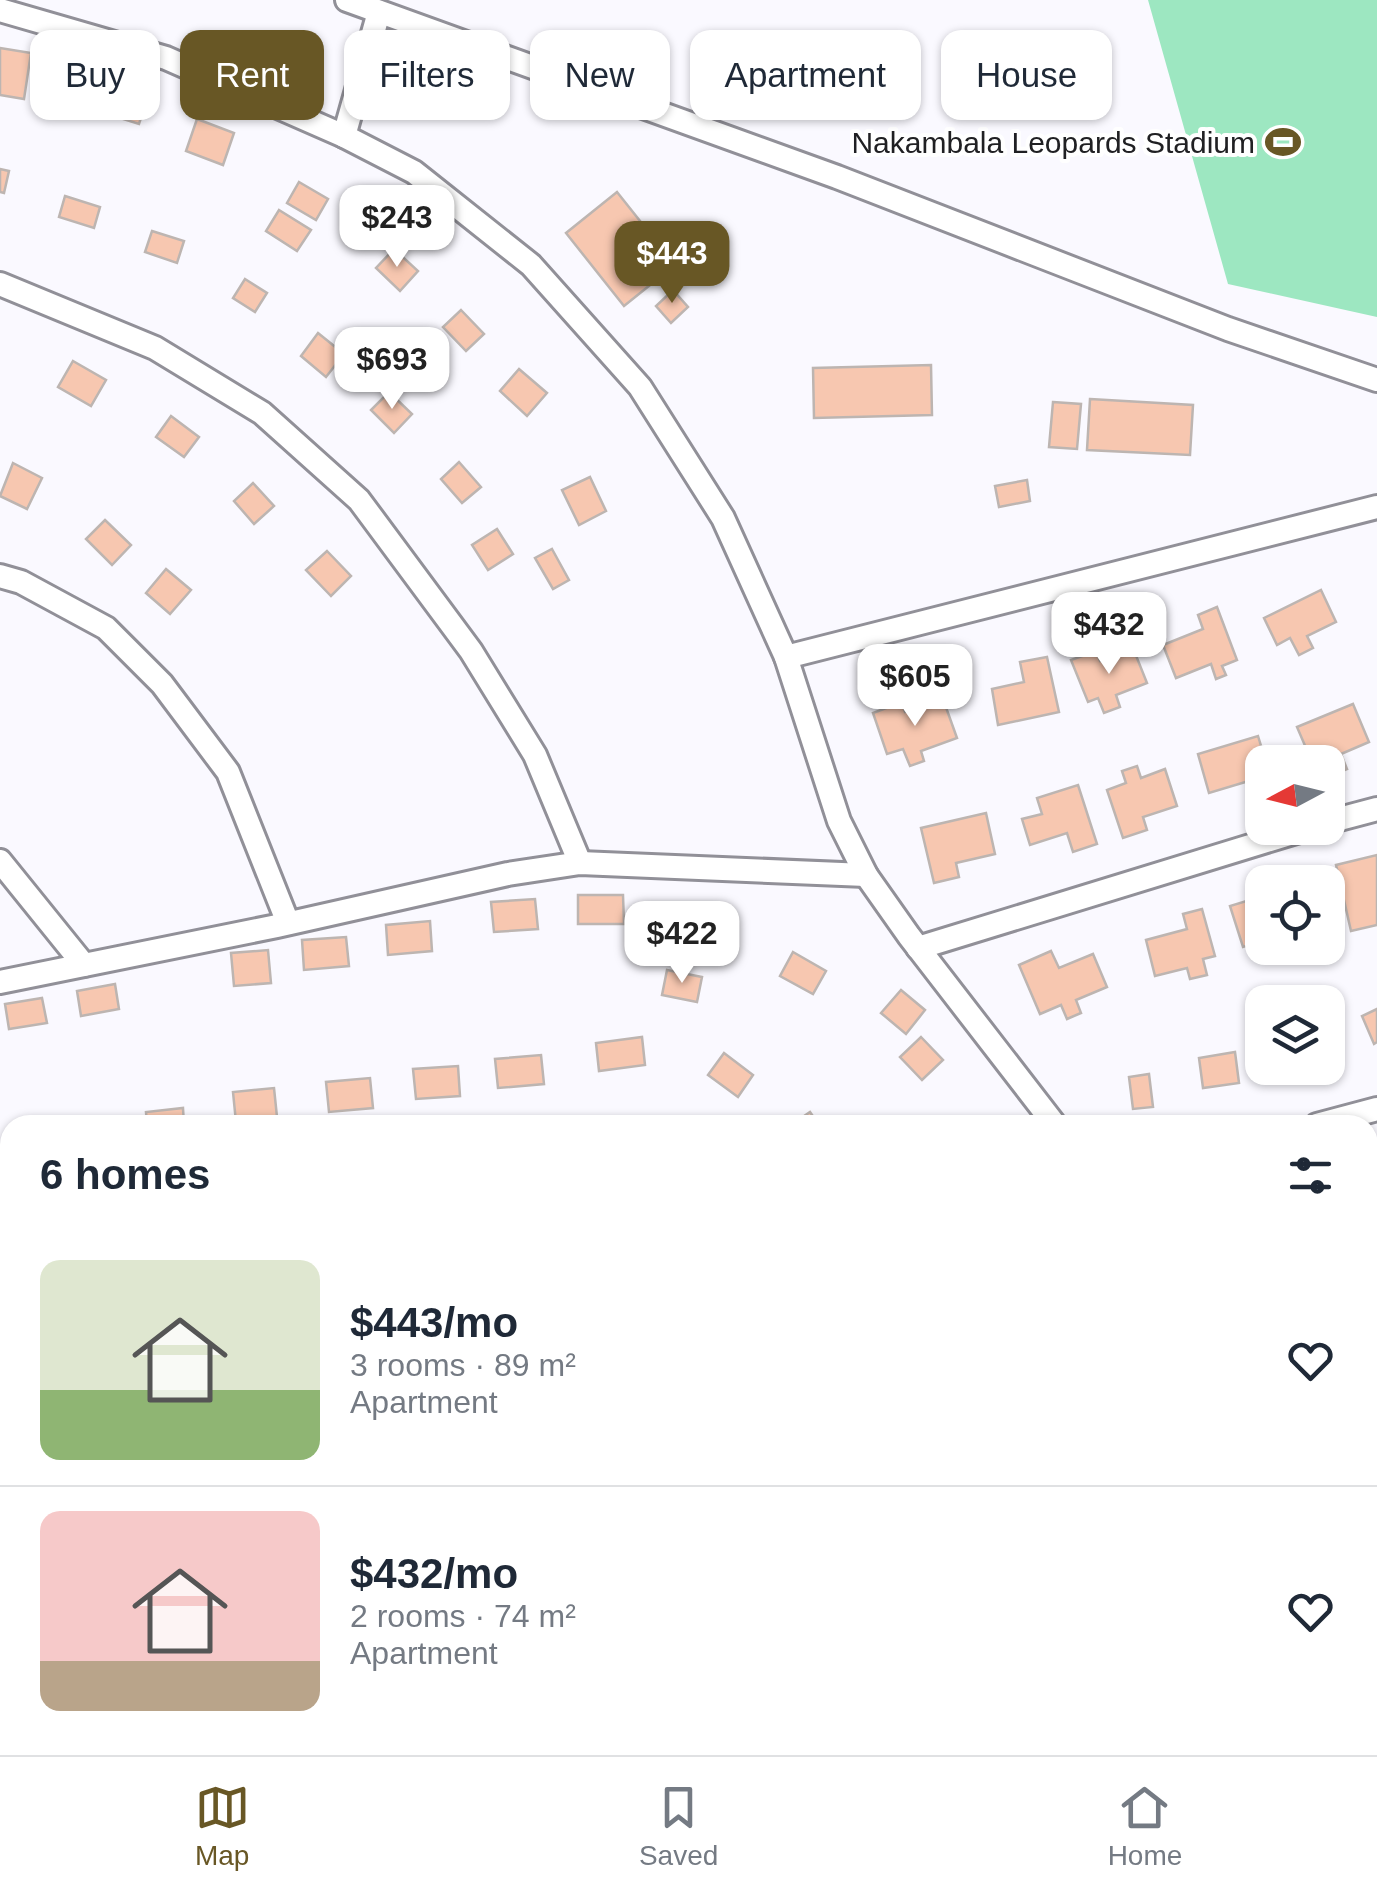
<!DOCTYPE html>
<html lang="en">
<head>
<meta charset="utf-8">
<style>
	:root { --surface:#fff; --page:#f6f6f7; --text:#1f2937; --muted:#747a83; --line:#e0e1e3; --accent:#685725 }
	body { margin:0; font-family:Helvetica,sans-serif; background:var(--page); color:var(--text); height:100vh; display:flex; flex-direction:column; font-size:38px; white-space:nowrap }
	* { box-sizing:border-box; margin:0 }
	p { font-size:32px; color:var(--muted) }
	.icon { flex:none; width:55px; height:55px; fill:none; stroke:currentColor; stroke-width:2; stroke-linecap:round; stroke-linejoin:round }
	.map { position:relative; flex:1; overflow:hidden }
	.sheet { position:absolute; left:0px; top:1115px; width:1378px; height:640px; display:flex; flex-direction:column; background:var(--surface); border-radius:30px 30px 0 0; box-shadow:0 2px 8px #0004 }
	.sheet>* { flex:none }
	.guide { position:absolute; left:30px; top:30px; width:1318px; height:90px; display:flex; gap:20px }
	.needle { width:65px; rotate:263deg }
	.fabs { position:absolute; left:1245px; top:745px; display:grid; gap:20px }
	.fabs a { display:grid; place-items:center; width:100px; height:100px; border-radius:20px; background:var(--surface); box-shadow:0 2px 8px #0004; font-size:50px }
	.price { position:absolute; translate:-50% -85px; padding:0 22px; border-radius:20px; background:#fff; color:#222; font-size:32px; line-height:65px; filter:drop-shadow(0 2px 5px #0008) }
	.price::after { content:''; position:absolute; left:50%; top:60px; width:30px; height:22px; margin-left:-15px; background:inherit; clip-path:polygon(0 0,100% 0,50% 100%) }
	.price.active { background:var(--accent); color:#fff }
	ul { padding:0; list-style:none }
	li { display:flex; align-items:center; gap:30px; height:250px; padding:0 40px }
	li+li { border-top:2px solid var(--line) }
	li span { display:grid; place-items:center; flex:none; width:280px; height:200px; border-radius:20px; color:#555 }
	li>.icon { margin-inline-start:auto }
	span .icon { width:120px; height:120px; fill:#fffc; stroke-width:1 }
	li b { font-size:42px }
	h2 { display:flex; justify-content:space-between; align-items:center; height:120px; padding:0 40px; font-size:42px }
	.chip { padding:0 35px; border-radius:20px; background:var(--surface); box-shadow:0 2px 8px #0004; font-size:35px; line-height:90px }
	.chip.active { background:var(--accent); color:#fff }
	.dock { display:flex; justify-content:space-around; align-items:center; height:140px; border-top:2px solid var(--line); background:var(--surface); font-size:28px; color:var(--muted) }
	.dock a { display:grid; justify-items:center; gap:5px }
	.dock .active { color:var(--accent) }
	.map>svg:first-child { display:block }
</style>
</head>
<body>
<div class="map">
<svg width="1377" height="1755" viewBox="0 0 1377 1755">
	<rect width="100%" height="100%" fill="#faf9ff"/>
	<path fill="#9de7c1" d="M1148 0H1377V317L1228 284Z"/>
	<g fill="#f7c7b0" stroke="#bdb5b1" stroke-width="2.5">
		<path d="M0 48 31 53 24 99 0 95Z"/>
		<path d="M116 87 148 97 139 124 107 114Z"/>
		<path d="M197 119 234 133 223 165 186 151Z"/>
		<path d="M0 169 9 171 4 193 0 192Z"/>
		<path d="M299 182 328 199 316 220 287 203Z"/>
		<path d="M617 192 675 265 624 306 566 233Z"/>
		<path d="M65 196 100 207 94 228 59 217Z"/>
		<path d="M279 210 311 230 297 251 266 231Z"/>
		<path d="M152 231 184 241 177 263 145 252Z"/>
		<path d="M394 249 418 271 400 291 376 268Z"/>
		<path d="M245 279 267 293 255 312 233 298Z"/>
		<path d="M673 290 688 307 671 323 656 306Z"/>
		<path d="M461 310 484 334 466 351 443 327Z"/>
		<path d="M318 333 344 354 326 377 301 356Z"/>
		<path d="M73 361 106 380 91 406 58 387Z"/>
		<path d="M931 365 932 415 814 418 813 368Z"/>
		<path d="M519 369 547 393 527 416 500 391Z"/>
		<path d="M389 392 412 414 394 433 371 410Z"/>
		<path d="M1090 399 1193 405 1190 455 1087 450Z"/>
		<path d="M1053 402 1081 404 1077 449 1049 447Z"/>
		<path d="M171 416 199 437 184 457 156 437Z"/>
		<path d="M459 462 481 487 462 503 441 479Z"/>
		<path d="M13 463 42 478 27 509 0 496Z"/>
		<path d="M590 477 606 511 579 525 562 490Z"/>
		<path d="M1027 480 1030 501 999 507 995 486Z"/>
		<path d="M253 483 274 506 254 524 234 501Z"/>
		<path d="M105 520 131 545 112 565 86 539Z"/>
		<path d="M497 529 513 554 488 570 472 545Z"/>
		<path d="M552 549 569 580 553 589 535 558Z"/>
		<path d="M327 551 351 576 331 596 306 570Z"/>
		<path d="M166 569 191 590 170 614 146 593Z"/>
		<path d="M1321 590 1336 622 1307 636 1313 648 1299 655 1290 638 1277 645 1264 618Z"/>
		<path d="M1217 607 1237 660 1222 666 1226 675 1216 679 1211 664 1176 678 1163 645 1203 629 1198 615Z"/>
		<path d="M1133 648 1147 683 1116 695 1120 707 1104 713 1098 698 1088 702 1071 660 1096 651 1100 661Z"/>
		<path d="M1047 657 1059 712 998 725 992 689 1024 682 1020 662Z"/>
		<path d="M943 699 957 738 921 751 924 761 910 766 903 749 887 754 873 713 902 702 905 712Z"/>
		<path d="M1353 704 1369 742 1341 754 1347 769 1328 777V762H1312L1297 727Z"/>
		<path d="M1258 736 1266 762H1262V777L1209 793 1198 754Z"/>
		<path d="M1137 766 1141 778 1165 769 1177 806 1143 817 1147 830 1123 838 1107 790 1126 783 1122 771Z"/>
		<path d="M1078 785 1097 844 1073 852 1067 833 1030 845 1022 819 1042 814 1037 798Z"/>
		<path d="M986 813 995 854 956 863 959 877 934 883 921 828Z"/>
		<path d="M1377 855V925L1351 931 1336 865Z"/>
		<path d="M578 895H623L624 924H578Z"/>
		<path d="M1256 898 1259 909 1262 908V948H1279L1280 953 1263 959 1258 942 1243 947 1230 906Z"/>
		<path d="M535 899 538 929 494 932 491 902Z"/>
		<path d="M1202 909 1215 956 1203 959 1207 975 1190 979 1187 968 1155 976 1146 940 1187 929 1183 914Z"/>
		<path d="M430 921 432 951 388 955 386 925Z"/>
		<path d="M346 937 349 966 304 970 302 940Z"/>
		<path d="M268 950 271 983 234 986 231 953Z"/>
		<path d="M1051 951 1059 968 1093 954 1107 987 1076 1000 1081 1013 1067 1019 1061 1005 1040 1014 1019 965Z"/>
		<path d="M793 952 826 971 813 994 780 976Z"/>
		<path d="M667 970 702 977 697 1002 662 995Z"/>
		<path d="M115 984 119 1009 81 1016 77 991Z"/>
		<path d="M901 990 925 1010 906 1034 881 1013Z"/>
		<path d="M42 998 47 1023 9 1029 5 1004Z"/>
		<path d="M1377 1009V1042L1374 1044 1362 1016Z"/>
		<path d="M642 1037 645 1065 599 1071 596 1043Z"/>
		<path d="M921 1037 943 1060 922 1080 900 1057Z"/>
		<path d="M1235 1052 1239 1083 1203 1088 1199 1058Z"/>
		<path d="M724 1053 753 1075 738 1097 708 1075Z"/>
		<path d="M541 1055 544 1084 498 1088 495 1059Z"/>
		<path d="M458 1066 460 1096 416 1099 413 1069Z"/>
		<path d="M1149 1074 1153 1107 1133 1109 1129 1077Z"/>
		<path d="M370 1078 373 1108 329 1112 326 1082Z"/>
		<path d="M274 1088 277 1117 236 1122 233 1092Z"/>
		<path d="M183 1108 184 1125H147L146 1112Z"/>
		<path d="M810 1112 819 1125H791Z"/>
		<path d="M1377 1542V1582L1368 1584V1543Z"/>
		<path d="M1040 1745H1076L1077 1755H1041Z"/>
		<path d="M1137 1745H1176L1177 1755H1138Z"/>
		<path d="M1245 1745H1289L1287 1755H1243Z"/>
	</g>
	<g fill="none" stroke-linecap="round" stroke-linejoin="round">
		<defs>
			<g id="minor">
				<path d="M347 0 837 177 1228 329 1377 380"/>
				<path d="M0 10 166 58 344 136 414 172 531 265 640 387 723 518 786 657 839 821 866 875 909 936 1055 1125"/>
				<path d="M344 136 379 12"/>
				<path d="M0 284 155 348 262 413 359 500 471 651 535 755 580 863"/>
				<path d="M0 576 21 582 106 628 162 684 228 772 288 923"/>
				<path d="M786 657 1377 507"/>
				<path d="M1328 822 1377 809"/>
				<path d="M0 861 84 965"/>
				<path d="M918 948 1309 828"/>
				<path d="M0 982 277 926 508 874 580 863 866 875"/>
				<path d="M1317 1125 1377 1109"/>
				<path d="M0 1264 10 1262"/>
				<path d="M1368 1394 1377 1391"/>
				<path d="M0 1596H10"/>
				<path d="M1368 1628 1377 1624"/>
				<path d="M1359 1745 1364 1755"/>
			</g>
		</defs>
		<use href="#minor" stroke="#919098" stroke-width="28"/>
		<use href="#minor" stroke="#fff" stroke-width="22"/>
	</g>
	<defs>
		<symbol id="stadium-bare" viewBox="-9 -9 18 18"><path d="M0-5a6.5 5 0 1 0 0 10a6.5 5 0 1 0 0-10ZM-3.5-1.8h7v3.6h-7Z" fill="#685725" stroke="#fff" stroke-width="2.5" paint-order="stroke"/></symbol>
	</defs>
	<g fill-rule="evenodd">
		<use href="#stadium-bare" x="1258" y="117" width="50" height="50"/>
	</g>
	<g text-anchor="middle" dominant-baseline="central" stroke-width="8" stroke-linejoin="round" paint-order="stroke">
		<g font-size="30" fill="#202023" stroke="#fff" text-anchor="end">
			<text x="1255" y="142">Nakambala Leopards Stadium</text>
		</g>
	</g>
</svg>
<div class="fabs">
<a><svg class="needle" viewBox="-14 -14 28 28"><path d="M0-13l5 13h-10z" fill="#e53935"/><path d="M0 13l5-13h-10z" fill="#747a83"/></svg></a>
<a><svg class="icon" aria-label="locate" viewBox="0 0 24 24"><circle cx="12" cy="12" r="6"/><path d="M12 2v4M12 18v4M2 12h4M18 12h4"/></svg></a>
<a><svg class="icon" aria-label="layers" viewBox="0 0 24 24"><path d="M12 4l9 5-9 5-9-5zM3 14l9 5 9-5"/></svg></a>
</div>
<b class="price" style="left:397px;top:270px">$243</b>
<b class="price active" style="left:672px;top:306px">$443</b>
<b class="price" style="left:392px;top:412px">$693</b>
<b class="price" style="left:1109px;top:677px">$432</b>
<b class="price" style="left:915px;top:729px">$605</b>
<b class="price" style="left:682px;top:986px">$422</b>
<div class="guide">
<a class="chip">Buy</a>
<a class="chip active">Rent</a>
<a class="chip">Filters</a>
<a class="chip">New</a>
<a class="chip">Apartment</a>
<a class="chip">House</a>
</div>
<section class="sheet">
<h2>6 homes<svg class="icon" aria-label="filters" viewBox="0 0 24 24"><path d="M4 7h16M4 17h16"/><circle cx="9" cy="7" r="2"/><circle cx="15" cy="17" r="2"/></svg></h2>
<ul>
<li><span style="background:linear-gradient(#dfe7d0 65%,#8fb573 0)"><svg class="icon" aria-label="home" viewBox="0 0 24 24"><path d="M3 11l9-7 9 7M6 9v11h12V9"/></svg></span><div><b>$443/mo</b><p>3 rooms · 89 m²</p><p>Apartment</p></div><svg class="icon" aria-label="heart" viewBox="0 0 24 24"><path d="M12 20l-8-8c-3-5 5-10 8-4 3-6 11-1 8 4z"/></svg></li>
<li><span style="background:linear-gradient(#f6c9c9 75%,#b9a48a 0)"><svg class="icon" aria-label="home" viewBox="0 0 24 24"><path d="M3 11l9-7 9 7M6 9v11h12V9"/></svg></span><div><b>$432/mo</b><p>2 rooms · 74 m²</p><p>Apartment</p></div><svg class="icon" aria-label="heart" viewBox="0 0 24 24"><path d="M12 20l-8-8c-3-5 5-10 8-4 3-6 11-1 8 4z"/></svg></li>
</ul>
</section>
</div>
<nav class="dock">
<a class="active"><svg class="icon" aria-label="map" viewBox="0 0 24 24"><path d="M3 6l6-2 6 2 6-2v14l-6 2-6-2-6 2zM9 4v14M15 6v14"/></svg>Map</a>
<a><svg class="icon" aria-label="saved" viewBox="0 0 24 24"><path d="M7 4h10v16l-5-4-5 4z"/></svg>Saved</a>
<a><svg class="icon" aria-label="home" viewBox="0 0 24 24"><path d="M3 11l9-7 9 7M6 9v11h12V9"/></svg>Home</a>
</nav>
</body>
</html>
